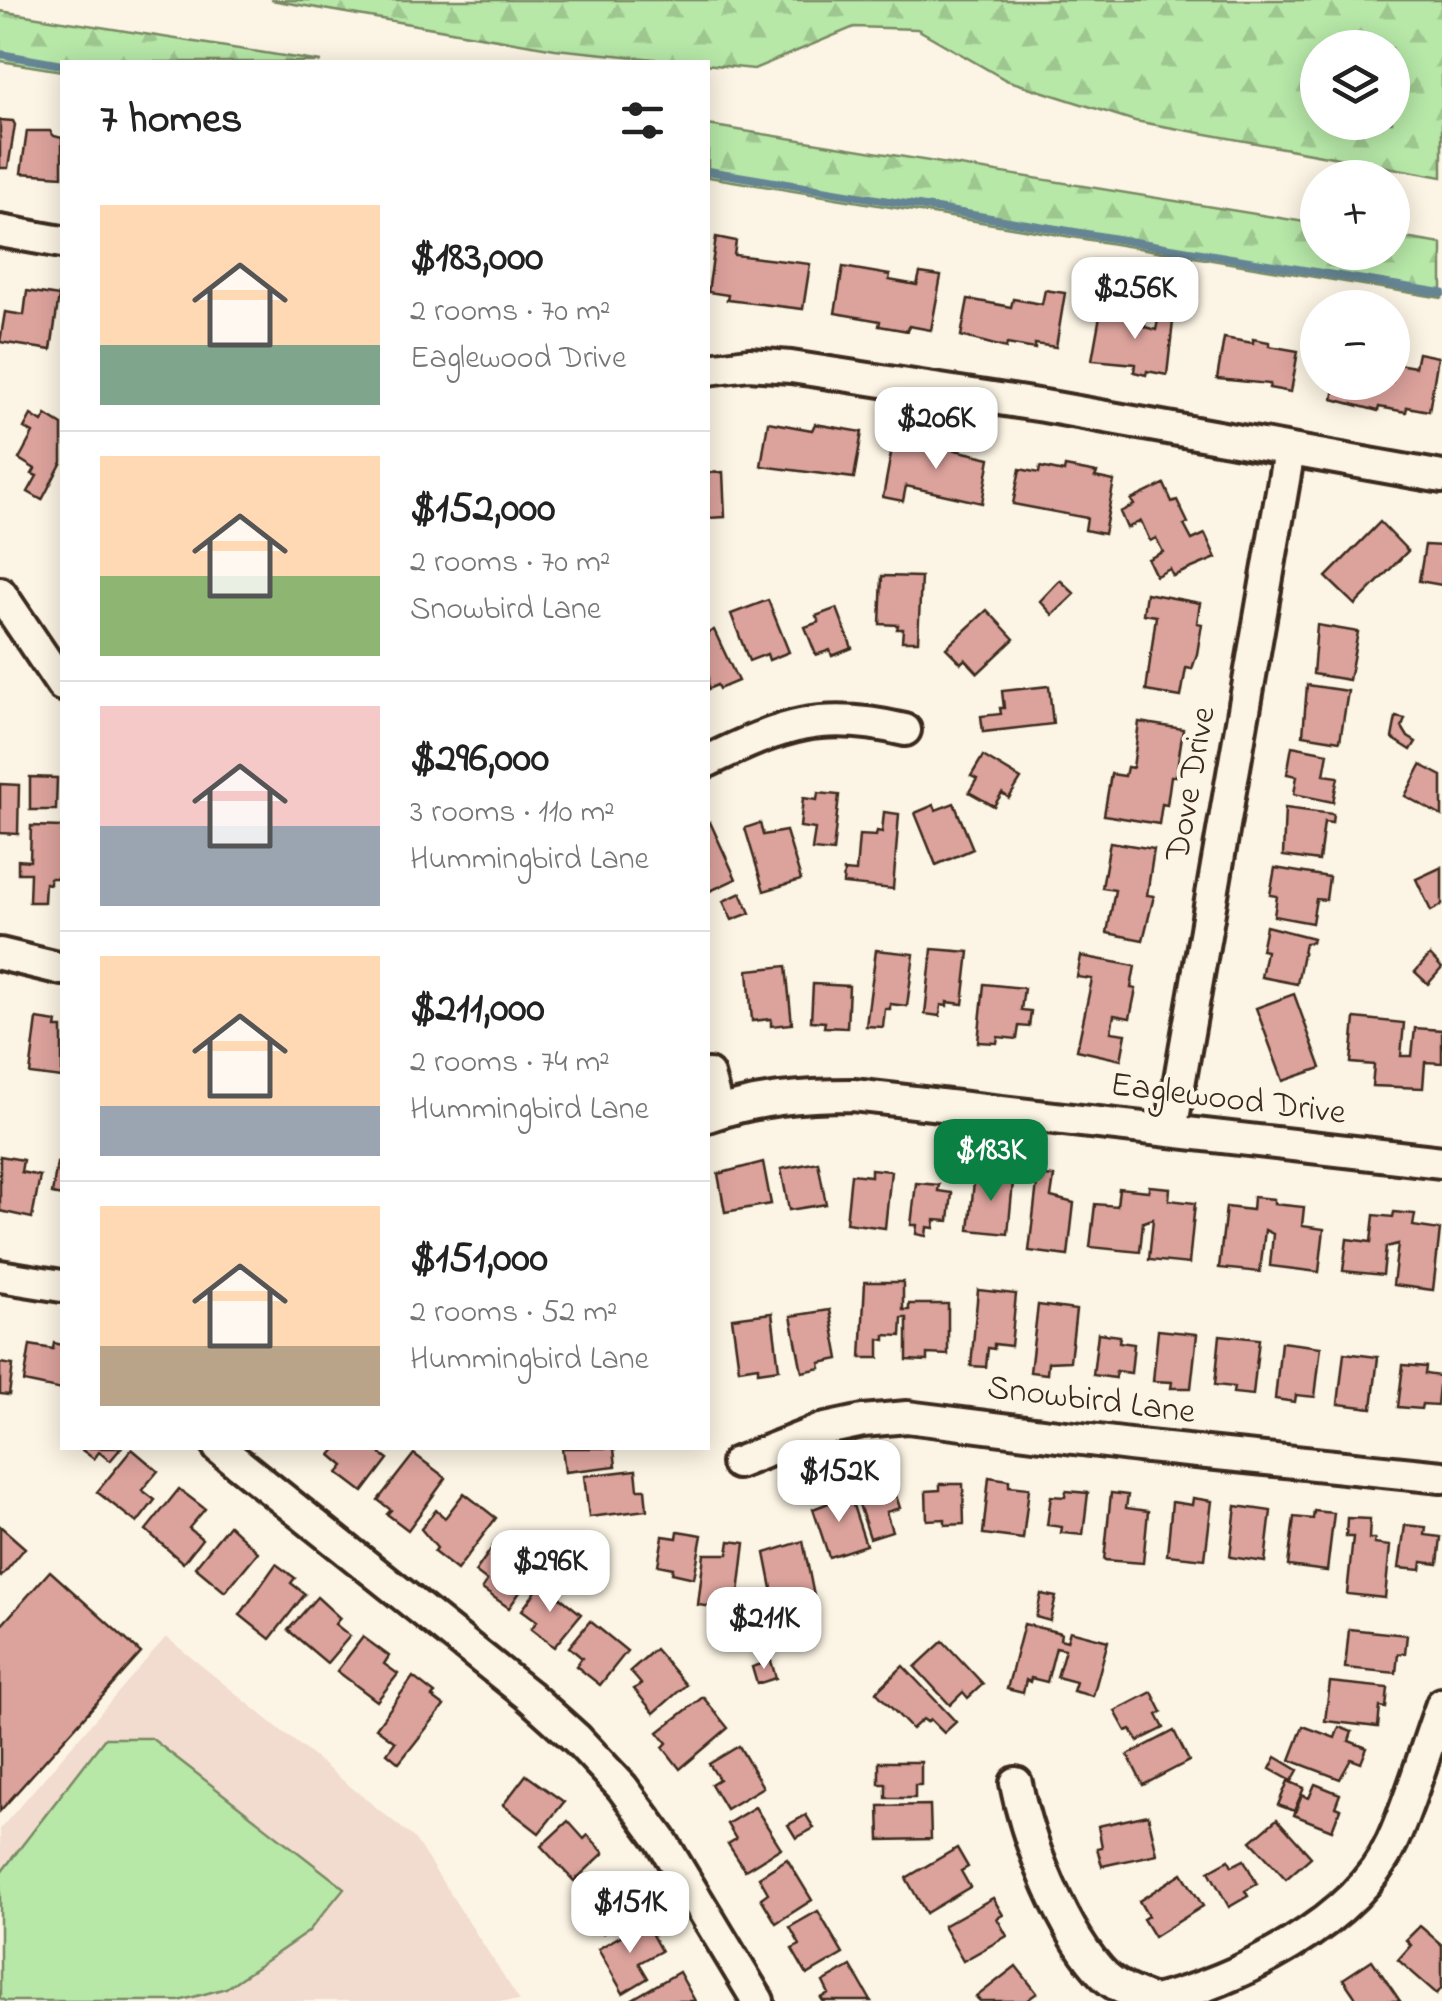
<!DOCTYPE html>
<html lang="en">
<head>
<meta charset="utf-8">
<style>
	:root { --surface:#fff; --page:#f2f2f2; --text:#222; --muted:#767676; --line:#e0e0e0; --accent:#0b8043 }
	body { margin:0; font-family:"Indie Flower",sans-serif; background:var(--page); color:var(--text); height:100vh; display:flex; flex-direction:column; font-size:38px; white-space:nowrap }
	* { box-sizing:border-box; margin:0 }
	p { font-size:32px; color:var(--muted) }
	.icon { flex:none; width:55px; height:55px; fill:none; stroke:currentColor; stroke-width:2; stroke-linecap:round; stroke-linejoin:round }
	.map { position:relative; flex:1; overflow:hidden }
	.drawer { position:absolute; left:60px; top:60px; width:650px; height:1390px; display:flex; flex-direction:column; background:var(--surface); border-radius:0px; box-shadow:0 5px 25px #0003 }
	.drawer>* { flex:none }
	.tools { position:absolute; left:1300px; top:30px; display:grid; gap:20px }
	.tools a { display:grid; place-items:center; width:110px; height:110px; border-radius:50%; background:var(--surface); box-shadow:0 5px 25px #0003; font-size:50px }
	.price { position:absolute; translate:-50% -85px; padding:0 22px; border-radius:20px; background:#fff; color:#222; font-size:32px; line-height:65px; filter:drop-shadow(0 2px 5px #0008) }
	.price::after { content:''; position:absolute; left:50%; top:60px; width:30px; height:22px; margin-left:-15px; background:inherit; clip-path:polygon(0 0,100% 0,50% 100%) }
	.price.selected { background:var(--accent); color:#fff }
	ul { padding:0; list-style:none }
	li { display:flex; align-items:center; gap:30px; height:250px; padding:0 40px }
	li+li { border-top:2px solid var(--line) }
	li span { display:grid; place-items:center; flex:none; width:280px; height:200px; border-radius:0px; color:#555 }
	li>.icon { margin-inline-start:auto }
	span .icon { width:120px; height:120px; fill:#fffc; stroke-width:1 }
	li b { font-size:42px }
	h2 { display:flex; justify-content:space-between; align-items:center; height:120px; padding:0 40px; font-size:42px }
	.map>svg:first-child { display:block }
</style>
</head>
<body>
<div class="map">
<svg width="1442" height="2001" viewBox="0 0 1442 2001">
	<defs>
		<pattern id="forest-firs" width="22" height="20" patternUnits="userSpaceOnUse" patternTransform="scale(2.5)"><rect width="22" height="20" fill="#b7e8a8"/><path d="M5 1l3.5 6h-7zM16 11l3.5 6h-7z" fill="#9ec790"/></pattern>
	</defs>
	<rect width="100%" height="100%" fill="#fcf5e5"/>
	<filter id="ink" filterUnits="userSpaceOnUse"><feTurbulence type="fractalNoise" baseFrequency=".01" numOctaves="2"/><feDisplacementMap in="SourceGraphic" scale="20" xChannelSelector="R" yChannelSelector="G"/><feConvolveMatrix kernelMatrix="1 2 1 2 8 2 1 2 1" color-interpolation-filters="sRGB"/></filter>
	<g filter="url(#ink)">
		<path fill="#f2dccf" d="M166 1637 414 1838 520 2001H0V1829Z"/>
		<g fill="url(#forest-firs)" stroke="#798963" stroke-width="2.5" fill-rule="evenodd">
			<path d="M271 0H1442V177L1135 121 1006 80 917 29 854 27 754 69 555 49ZM1318 48H1392V122H1318Z"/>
			<path d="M0 11 321 62H62V71L0 61Z"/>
			<path d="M708 125 1317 224 1318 252H1392L1393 236 1442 244V298L708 177Z"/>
		</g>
		<path fill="#b7e8a8" stroke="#798963" stroke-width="2.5" d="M105 1738H151L344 1888 308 1932 226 1988 179 2001H5L0 1998V1874Z"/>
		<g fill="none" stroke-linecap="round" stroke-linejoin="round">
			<g stroke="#668594" stroke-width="8">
				<path d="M0 54 62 65"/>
				<path d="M708 171 1442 293"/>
			</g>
		</g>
		<g fill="#dca29c" stroke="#3b2a1e" stroke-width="2.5">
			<path d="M0 120 13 121 15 125 8 168H0Z"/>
			<path d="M27 131H50L54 136 62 138V176L21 173Z"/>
			<path d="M716 237 736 241 734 255 810 264 803 309 727 300 728 295 708 292Z"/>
			<path d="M843 267 890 275 889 280 917 285 920 273 941 276 931 330 909 326 908 331 879 326 880 321 835 313Z"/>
			<path d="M1045 290 1065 293 1056 347 1035 344V349L1007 344 1006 348 961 336 968 299 1011 307 1013 299 1042 304Z"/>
			<path d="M27 291 59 296 51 350 0 342 5 312 24 315Z"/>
			<path d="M1101 310 1130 316V320L1145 323V327L1156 330 1160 310 1174 313 1167 375 1147 371 1146 375 1134 372 1135 364 1092 360Z"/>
			<path d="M1224 338 1253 343V339L1269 342V346L1298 351 1291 392 1269 388 1270 384 1217 379Z"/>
			<path d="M1418 353 1438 357 1429 411 1407 407 1406 412 1379 407 1378 411 1333 399 1336 382H1392V363L1415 367Z"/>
			<path d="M31 415 42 422 46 415 62 425V462L42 500 28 492 37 476 32 474 35 469 19 459 33 433 24 428Z"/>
			<path d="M768 422 812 430 815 424 862 432 854 478 761 466Z"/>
			<path d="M916 441 990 458 982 503 906 486 903 501 883 497 893 443 915 447Z"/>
			<path d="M1040 467 1064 472 1065 467 1097 473 1095 477 1114 481 1104 534 1085 530 1087 518 1013 504 1020 469 1039 473Z"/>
			<path d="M723 472 725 517 708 518V473Z"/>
			<path d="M1164 484 1172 502 1177 500 1188 523 1184 525 1192 540 1205 534 1216 558 1173 576 1170 569 1156 576 1148 559 1163 552 1156 538 1150 541 1141 521 1127 528 1120 512 1134 505 1131 500Z"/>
			<path d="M1380 522 1408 551 1355 605 1326 577Z"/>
			<path d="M1425 545 1442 546V585L1419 581Z"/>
			<path d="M882 576 921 577 918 641H902L903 629H897L898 625 880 624Z"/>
			<path d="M1060 580 1075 594 1053 615 1040 601Z"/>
			<path d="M1146 593 1200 603 1197 623 1202 624 1197 654 1192 669 1186 668 1181 697 1146 691 1156 616 1143 614Z"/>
			<path d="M768 600 789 652 769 660 767 654 749 661 731 614Z"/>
			<path d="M837 608 852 648 832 656 830 650 816 655 805 627 819 622 816 616Z"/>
			<path d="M987 610 1014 639 978 673 965 659 961 663 946 648Z"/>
			<path d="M1317 625 1358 632 1349 680 1313 674Z"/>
			<path d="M714 630 738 681 719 689 717 685 708 689V633Z"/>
			<path d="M1307 685 1348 691 1340 741 1303 735Z"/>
			<path d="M1049 686 1053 724 983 732 981 716 1001 714 1000 708H1004L1002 691Z"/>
			<path d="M1396 717 1405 719 1402 727 1408 737 1416 742 1411 750 1392 738Z"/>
			<path d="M1139 722 1183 729 1176 776H1171L1167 805 1162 804 1159 824 1104 815 1111 774 1125 776 1127 767 1133 768Z"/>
			<path d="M1292 746 1328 753 1324 775 1338 777 1333 802 1294 794 1297 776 1287 774Z"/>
			<path d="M983 756 1021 779 1009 798 1002 793 994 806 969 792 977 779 971 776Z"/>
			<path d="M1421 765 1442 776V816L1405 796Z"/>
			<path d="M30 777 57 778 56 810H30Z"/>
			<path d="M0 784 19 785 18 834 0 833Z"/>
			<path d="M818 793 839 795 833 852 812 850 815 829 800 827 803 798 817 800Z"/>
			<path d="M954 803 973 849 936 865 915 813 934 805 936 810Z"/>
			<path d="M1285 808 1333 814 1332 823 1324 822 1319 861 1283 856Z"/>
			<path d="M884 812 899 814 893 889 843 884 844 871 856 872 859 835 876 836 877 831 882 832Z"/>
			<path d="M710 822 736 879 708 892V823Z"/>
			<path d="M760 823 763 835 786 831 801 880 764 891 745 828Z"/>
			<path d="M31 826 62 827V878H50V884L45 883 44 902H29L30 873H18V860L30 861Z"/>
			<path d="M1110 842 1154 849 1147 895 1154 896 1143 940 1107 933 1115 890 1102 888Z"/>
			<path d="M1442 867V905L1431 911 1416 879Z"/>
			<path d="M1275 868 1329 877 1326 900 1316 899 1312 923 1274 916 1277 896 1270 895Z"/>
			<path d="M741 893 750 913 732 920 723 901Z"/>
			<path d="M1266 926 1313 938 1312 942 1305 943 1297 984 1261 977 1266 951 1261 950Z"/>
			<path d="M932 949 969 952 963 1004 947 1002V1006L941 1005 940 1016 925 1014Z"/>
			<path d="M876 950 914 954 907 1006 890 1004V1009H885L883 1027 866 1026Z"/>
			<path d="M1430 955 1442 968 1428 984 1415 972Z"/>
			<path d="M1081 956 1135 966 1131 988 1136 989 1130 1018 1114 1015 1111 1032 1126 1034 1121 1060 1077 1050 1092 979 1077 977Z"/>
			<path d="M786 966 792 1024 771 1026V1019L752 1021 748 970Z"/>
			<path d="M813 984 849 986 847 1028 824 1027 825 1022 811 1021Z"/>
			<path d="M984 984 1024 988 1021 1010 1031 1011 1029 1027 1019 1026 1017 1039 998 1037 997 1043 978 1042Z"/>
			<path d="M1294 994 1321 1068 1283 1081 1256 1008Z"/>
			<path d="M1355 1018 1404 1023 1401 1056H1412L1415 1028 1442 1030V1063L1425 1062 1423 1088 1372 1086 1374 1065 1351 1063Z"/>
			<path d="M37 1019 57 1022 56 1028H62V1078L30 1074Z"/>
			<path d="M0 1156 23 1160 21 1172 40 1176 32 1218 0 1211Z"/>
			<path d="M763 1162 771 1204 725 1212 718 1174Z"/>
			<path d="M818 1162 826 1204 789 1210 781 1169Z"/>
			<path d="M57 1163 62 1164V1196L52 1194Z"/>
			<path d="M871 1169 891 1171 885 1228 846 1223 851 1174 871 1176Z"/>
			<path d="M975 1172 996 1174 995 1180 1013 1182 1008 1234 969 1230Z"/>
			<path d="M1038 1175 1054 1177 1051 1197 1074 1203 1068 1256 1029 1251Z"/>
			<path d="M916 1183 939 1185 938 1191 952 1193 949 1221 935 1220 934 1228 927 1227 926 1236 916 1234 917 1225H911Z"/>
			<path d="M1149 1186 1170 1188 1169 1200 1195 1203 1189 1264 1149 1260 1153 1219 1143 1222 1140 1252 1090 1247 1095 1204 1117 1206 1119 1188 1149 1191Z"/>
			<path d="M1253 1197 1274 1199V1204L1304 1207 1302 1226 1324 1229 1319 1272 1270 1266 1273 1234 1265 1230 1260 1272 1219 1268 1226 1207 1252 1210Z"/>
			<path d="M1394 1212 1415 1214 1413 1226 1440 1230 1433 1290 1393 1285 1398 1244 1386 1247 1383 1275 1343 1271 1347 1239 1371 1242 1374 1215 1393 1217Z"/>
			<path d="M865 1282H903V1310H909V1304H948V1355L927 1354V1361L907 1360V1318H902L901 1336 885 1335V1340L879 1339V1358H861Z"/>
			<path d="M978 1290 1016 1294 1011 1346 994 1344V1349L988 1348 986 1367 971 1366Z"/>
			<path d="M1038 1305 1076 1310 1070 1361 1048 1362 1047 1374 1030 1372Z"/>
			<path d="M830 1310 839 1359 820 1363 821 1368 802 1372 791 1316Z"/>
			<path d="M772 1313 779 1369 758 1372V1366L739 1369 732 1318Z"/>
			<path d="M1158 1330 1197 1334 1191 1388H1171L1172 1382 1153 1381Z"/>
			<path d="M1098 1333 1120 1336 1119 1342 1134 1344 1131 1373 1116 1371 1115 1378 1093 1375Z"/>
			<path d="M1220 1335 1259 1339 1253 1395 1233 1393 1234 1387 1215 1385Z"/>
			<path d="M1281 1342 1321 1347 1315 1397 1296 1395 1295 1402 1275 1399Z"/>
			<path d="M54 1343 62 1345V1390L24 1382 30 1345 53 1349Z"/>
			<path d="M1344 1353 1378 1357 1372 1408 1338 1404Z"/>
			<path d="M0 1363 13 1365 9 1395 0 1394Z"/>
			<path d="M1403 1365 1426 1367 1425 1374 1440 1376 1437 1405 1422 1404 1421 1409 1398 1407Z"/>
			<path d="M85 1448H121L110 1461 99 1452 94 1459 82 1450Z"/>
			<path d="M337 1448H379L376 1450 388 1459 363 1492 338 1473 344 1466 331 1455Z"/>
			<path d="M562 1448H619L614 1449 616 1466 565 1472Z"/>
			<path d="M132 1449 158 1471 142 1490 155 1500 137 1523 97 1492Z"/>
			<path d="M414 1454 446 1478 408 1530 387 1514 391 1510 378 1500Z"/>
			<path d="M636 1470 638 1489H645L647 1510 589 1517 584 1476Z"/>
			<path d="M989 1477 1009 1480V1486L1029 1488 1023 1539 983 1534Z"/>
			<path d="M875 1479 876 1485 891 1480 900 1508 886 1512 892 1531 870 1538 853 1486Z"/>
			<path d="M940 1484H963L964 1524 945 1525V1519L927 1520 926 1491 940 1490Z"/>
			<path d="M179 1489 205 1509 189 1528 202 1539 183 1563 146 1530Z"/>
			<path d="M848 1490 866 1545 829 1557 813 1509 831 1502 829 1496Z"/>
			<path d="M1066 1491 1088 1493 1083 1535 1061 1533 1062 1527 1047 1525 1051 1496 1065 1497Z"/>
			<path d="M464 1493 496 1518 457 1570 434 1552 437 1548 421 1529 436 1510 445 1518Z"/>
			<path d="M1111 1493 1128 1495 1126 1508 1148 1511 1143 1563 1104 1560Z"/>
			<path d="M1193 1498 1212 1501 1205 1559 1167 1555 1172 1502 1192 1505Z"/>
			<path d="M1236 1506 1271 1511 1265 1562 1230 1557Z"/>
			<path d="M1314 1511 1334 1513 1327 1571 1288 1566 1294 1517 1313 1519Z"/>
			<path d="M1347 1518 1370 1519 1369 1539H1375L1374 1544 1390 1546 1385 1598 1347 1594 1353 1537H1346Z"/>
			<path d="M229 1525 258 1552 225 1592 195 1567Z"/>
			<path d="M1405 1525 1426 1527 1425 1535 1441 1537 1438 1564 1422 1562 1421 1570 1399 1568Z"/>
			<path d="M0 1526 25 1548 1 1577 0 1576Z"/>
			<path d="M678 1531 702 1535 694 1578 672 1573 673 1568 658 1565 663 1536 677 1538Z"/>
			<path d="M730 1541 745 1543 737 1610 698 1605 704 1554H728Z"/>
			<path d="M803 1541 815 1601 776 1609 765 1553Z"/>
			<path d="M494 1545 524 1562 522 1566 533 1573 509 1608 482 1589 487 1581 475 1572Z"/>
			<path d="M276 1564 295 1578 291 1583 305 1594 270 1639 240 1615Z"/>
			<path d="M50 1571 141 1653 0 1811V1627Z"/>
			<path d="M542 1583 581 1614 554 1647 531 1629 537 1621 522 1610Z"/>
			<path d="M1041 1594 1056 1597 1050 1621 1036 1617Z"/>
			<path d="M317 1597 340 1618 335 1624 350 1636 327 1663 288 1630Z"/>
			<path d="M590 1621 627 1651 600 1685 576 1666 582 1658 569 1647Z"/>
			<path d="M1024 1624 1061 1633 1060 1639 1067 1641 1070 1631 1108 1641 1093 1696 1073 1691 1076 1682 1057 1677 1065 1649 1056 1647 1047 1682 1031 1678 1030 1682 1026 1680 1023 1693 1007 1689Z"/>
			<path d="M1349 1629 1407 1635 1405 1653 1398 1654 1396 1673 1345 1668Z"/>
			<path d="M363 1637 389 1656 384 1664 398 1674 377 1701 337 1671Z"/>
			<path d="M943 1641 983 1684 968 1698 963 1692 950 1705 915 1667Z"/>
			<path d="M655 1649 686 1685 654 1713 634 1689 641 1684 630 1671Z"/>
			<path d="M771 1661 776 1678 757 1684 752 1667Z"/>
			<path d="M903 1666 956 1722 944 1733 930 1719 927 1722 923 1719 912 1729 876 1692Z"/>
			<path d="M413 1677 435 1694 432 1697 444 1706 399 1763 387 1753 395 1742 376 1728Z"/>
			<path d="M1330 1682 1388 1688 1386 1708 1380 1707 1378 1727 1325 1721Z"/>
			<path d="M1152 1692 1162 1712 1157 1715 1164 1728 1138 1741 1131 1729 1126 1731 1115 1711Z"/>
			<path d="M703 1697 728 1728 680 1769 663 1747 667 1743 658 1732Z"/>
			<path d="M1303 1726 1335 1738 1339 1727 1352 1732 1349 1741 1367 1748 1361 1763 1351 1759 1340 1779 1290 1760Z"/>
			<path d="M1174 1731 1189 1761 1143 1785 1128 1755Z"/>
			<path d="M739 1746 763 1787 726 1809 711 1784 719 1779 709 1764Z"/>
			<path d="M1276 1757 1298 1770 1292 1781 1270 1769Z"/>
			<path d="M879 1762H921V1785H915V1798H886V1784H879Z"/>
			<path d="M526 1775 564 1802 539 1833 503 1805Z"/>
			<path d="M1288 1781 1304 1788 1294 1811 1278 1805Z"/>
			<path d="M1315 1784 1340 1794 1335 1807 1340 1809 1332 1830 1294 1815 1302 1795 1309 1798Z"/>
			<path d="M930 1805 931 1839 880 1840 879 1806Z"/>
			<path d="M755 1807 781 1848 745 1870 728 1844 736 1839 727 1824Z"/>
			<path d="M806 1815 814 1828 796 1838 788 1825Z"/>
			<path d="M1148 1815 1157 1854 1102 1866 1097 1848 1102 1847 1098 1826Z"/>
			<path d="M1277 1819 1311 1857 1286 1879 1251 1841Z"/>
			<path d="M568 1821 584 1839 588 1835 604 1853 574 1881 541 1846Z"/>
			<path d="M957 1848 968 1867 961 1871 970 1887 926 1913 906 1878Z"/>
			<path d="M787 1859 812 1900 776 1923 761 1898 768 1893 759 1877Z"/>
			<path d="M1229 1860 1232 1866 1244 1860 1257 1884 1245 1891 1248 1896 1229 1907 1209 1871Z"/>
			<path d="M1182 1873 1203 1906 1154 1937 1143 1919 1148 1916 1139 1901Z"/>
			<path d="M611 1876 623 1897 630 1893 641 1912 603 1933 595 1919 587 1925 577 1908 586 1903 581 1893Z"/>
			<path d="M993 1898 1003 1915 997 1918 1007 1936 963 1961 943 1926Z"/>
			<path d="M818 1911 843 1954 807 1975 792 1949 800 1945 790 1927Z"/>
			<path d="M645 1922 661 1951 639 1963 648 1978 623 1993 598 1949Z"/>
			<path d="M1420 1926 1442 1945V1987L1437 1994 1398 1960 1411 1945 1406 1940Z"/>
			<path d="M1372 1960 1400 2001H1358L1343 1979Z"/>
			<path d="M851 1966 871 2001H823L821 1998 829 1994 823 1982Z"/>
			<path d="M1016 1966 1037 1993 1026 2001H980L976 1997Z"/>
			<path d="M679 1972 695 2001H629Z"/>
		</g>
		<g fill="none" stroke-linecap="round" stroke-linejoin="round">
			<defs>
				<g id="minor">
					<path d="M0 231 62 242"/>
					<path d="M708 369 749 364 791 367 1044 406 1442 477"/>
					<path d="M0 593 62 685"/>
					<path d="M708 761C782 725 822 710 905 730"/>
					<path d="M0 954 62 969"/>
					<path d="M708 1075 718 1112"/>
					<path d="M708 1116C755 1099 803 1095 853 1095L1442 1162"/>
					<path d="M1171 1131 1289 451"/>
					<path d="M0 1276 62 1286"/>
					<path d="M219 1448 528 1695 577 1739 622 1787 661 1840 758 2001"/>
					<path d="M737 1463 821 1430 863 1421 907 1417 1138 1446 1442 1477"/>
					<path d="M1016 1783C1027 1840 1064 1936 1106 1977 1120 1989 1137 1995 1154 2001"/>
					<path d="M1155 2001C1237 1981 1355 1923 1392 1842 1412 1798 1425 1750 1442 1704"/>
				</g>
			</defs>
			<use href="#minor" stroke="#3b2a1e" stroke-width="38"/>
			<use href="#minor" stroke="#fcf5e5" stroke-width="30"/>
		</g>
	</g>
	<g text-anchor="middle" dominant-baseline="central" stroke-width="8" stroke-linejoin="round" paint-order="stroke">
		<g font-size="35" fill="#3b2a1e" stroke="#fcf5e5">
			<text transform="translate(1192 784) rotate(-80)">Dove Drive</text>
			<text transform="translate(1228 1100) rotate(7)">Eaglewood Drive</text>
			<text transform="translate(1091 1401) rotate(7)">Snowbird Lane</text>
		</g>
	</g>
</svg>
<div class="tools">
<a><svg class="icon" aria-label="layers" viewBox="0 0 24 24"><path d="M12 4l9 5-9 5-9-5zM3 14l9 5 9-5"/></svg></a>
<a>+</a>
<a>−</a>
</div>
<b class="price" style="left:1135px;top:342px">$256K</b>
<b class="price" style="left:936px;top:472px">$206K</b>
<b class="price selected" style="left:991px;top:1204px">$183K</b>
<b class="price" style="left:839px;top:1525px">$152K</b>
<b class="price" style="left:550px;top:1615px">$296K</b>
<b class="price" style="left:764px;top:1672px">$211K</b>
<b class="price" style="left:630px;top:1956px">$151K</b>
<section class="drawer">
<h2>7 homes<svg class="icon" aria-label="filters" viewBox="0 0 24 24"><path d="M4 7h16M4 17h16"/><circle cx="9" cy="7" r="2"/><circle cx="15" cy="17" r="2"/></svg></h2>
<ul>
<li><span style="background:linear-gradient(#ffd9b3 70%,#7fa58c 0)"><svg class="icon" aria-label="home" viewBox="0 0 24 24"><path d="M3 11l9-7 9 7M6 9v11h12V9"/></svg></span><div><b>$183,000</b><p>2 rooms · 70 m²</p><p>Eaglewood Drive</p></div></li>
<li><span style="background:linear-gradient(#ffd9b3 60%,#8fb573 0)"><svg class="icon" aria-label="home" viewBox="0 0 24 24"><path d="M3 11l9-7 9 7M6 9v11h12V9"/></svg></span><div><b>$152,000</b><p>2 rooms · 70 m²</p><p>Snowbird Lane</p></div></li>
<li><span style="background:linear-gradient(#f6c9c9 60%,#9aa5b1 0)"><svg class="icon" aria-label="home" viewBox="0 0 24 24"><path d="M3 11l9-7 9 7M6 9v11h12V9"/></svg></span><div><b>$296,000</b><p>3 rooms · 110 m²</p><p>Hummingbird Lane</p></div></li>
<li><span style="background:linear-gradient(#ffd9b3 75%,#9aa5b1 0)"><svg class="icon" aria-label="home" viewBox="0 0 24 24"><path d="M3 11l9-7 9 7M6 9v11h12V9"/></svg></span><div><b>$211,000</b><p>2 rooms · 74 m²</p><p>Hummingbird Lane</p></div></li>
<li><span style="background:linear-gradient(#ffd9b3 70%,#b9a48a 0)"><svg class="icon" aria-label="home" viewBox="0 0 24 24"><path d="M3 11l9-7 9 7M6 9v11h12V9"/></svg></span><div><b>$151,000</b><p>2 rooms · 52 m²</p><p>Hummingbird Lane</p></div></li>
</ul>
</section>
</div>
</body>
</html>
